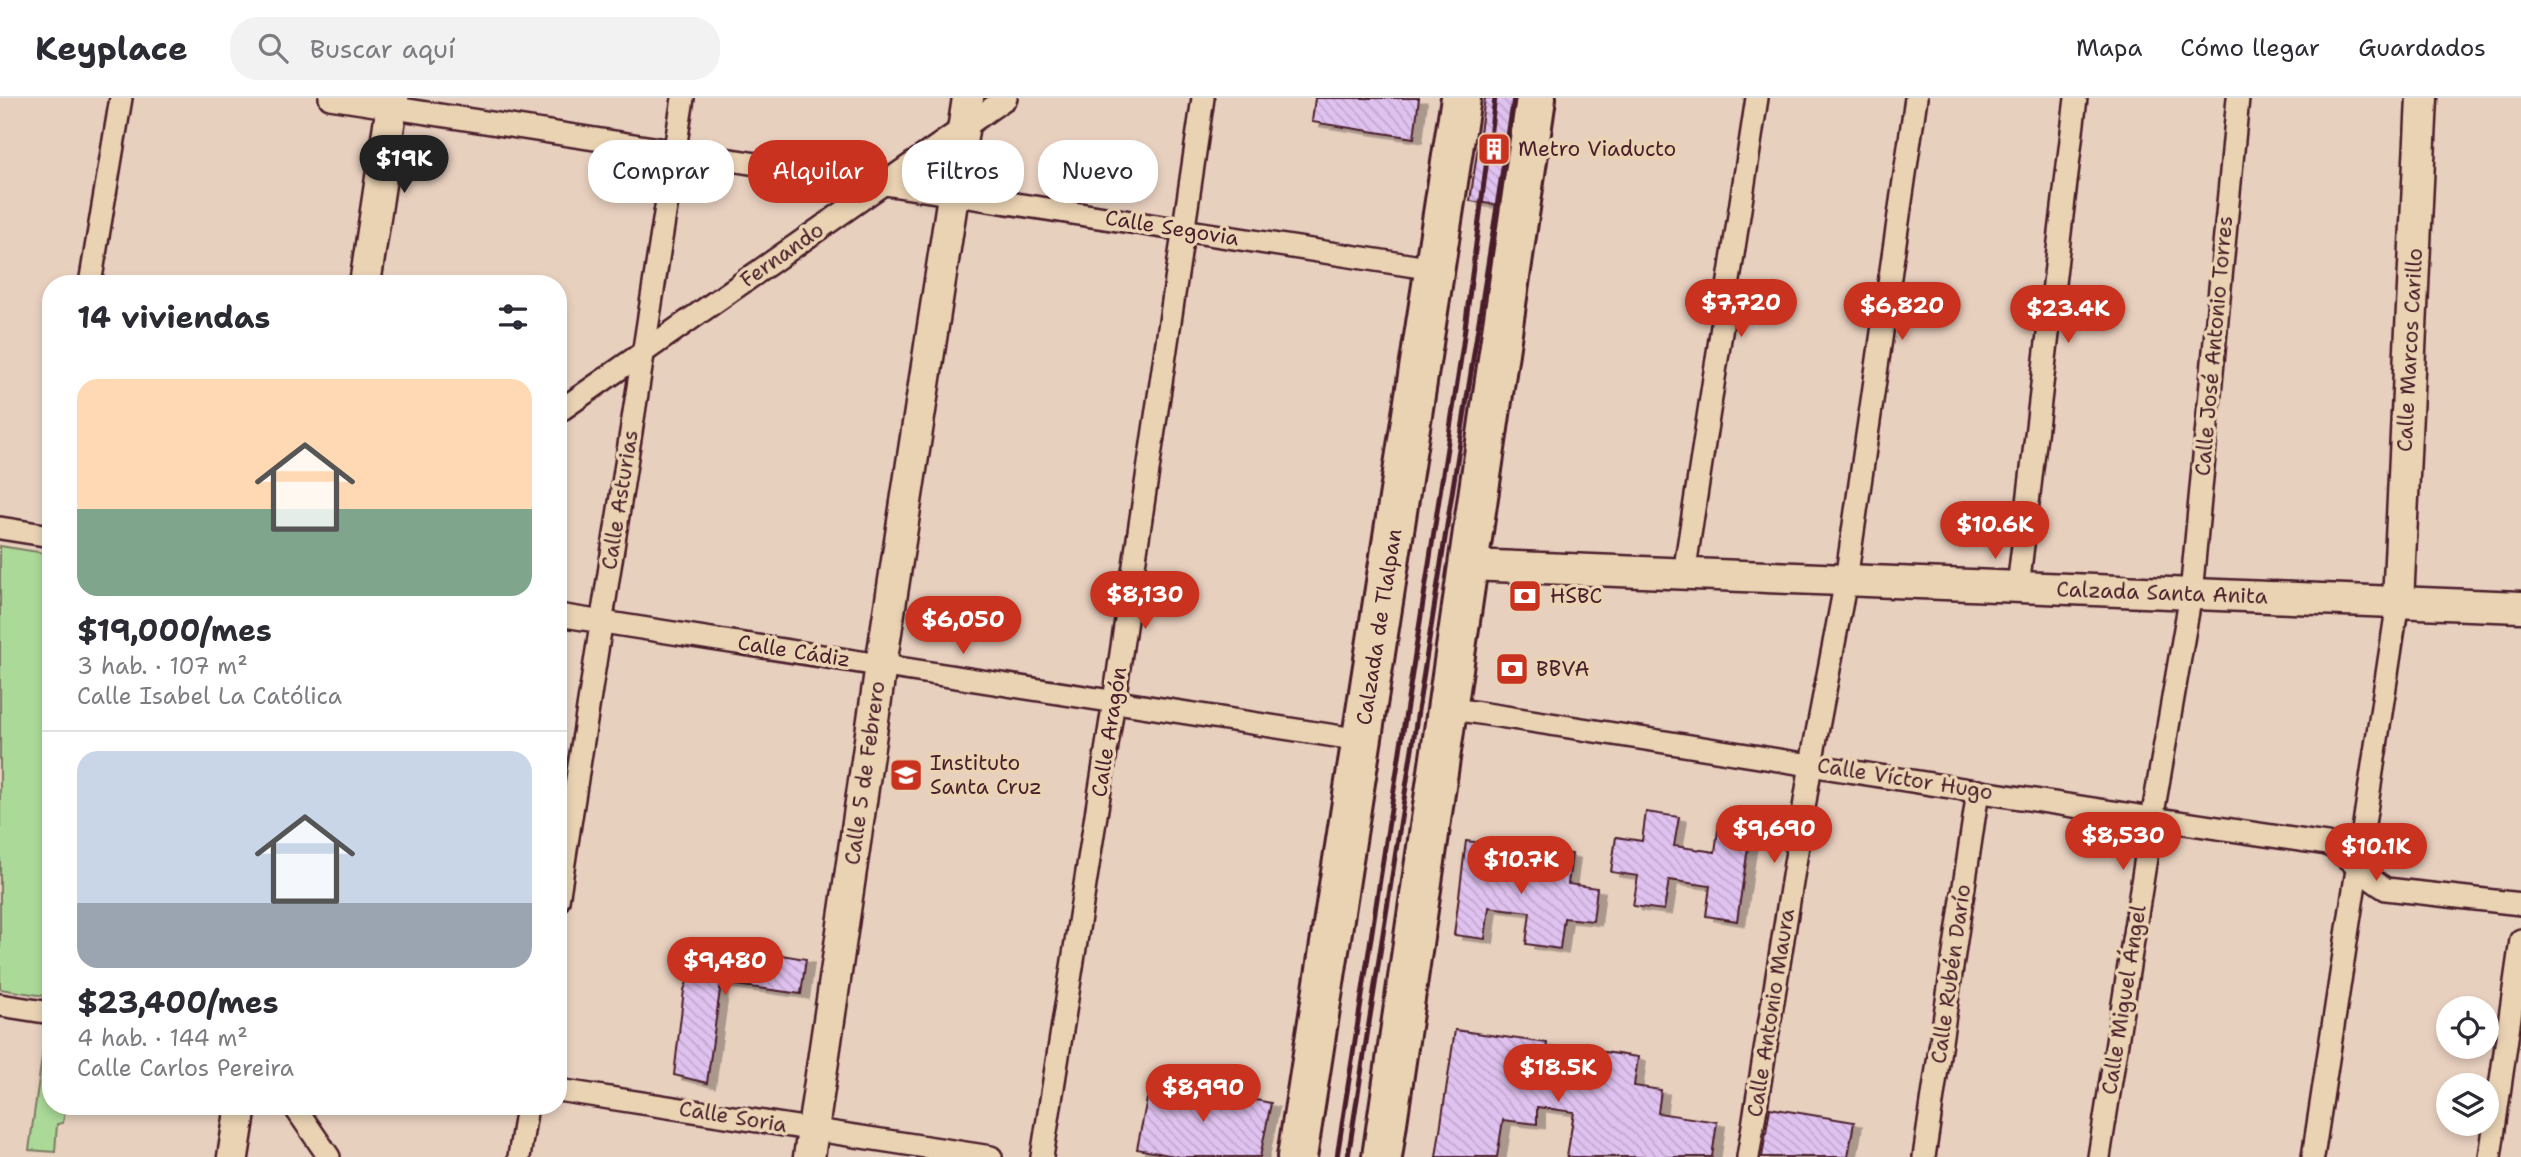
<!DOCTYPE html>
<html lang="es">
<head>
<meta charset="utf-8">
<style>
	:root { --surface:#fff; --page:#f2f2f3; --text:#2b2b33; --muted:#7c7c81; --line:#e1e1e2; --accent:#c8321e }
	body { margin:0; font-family:"Shantell Sans",sans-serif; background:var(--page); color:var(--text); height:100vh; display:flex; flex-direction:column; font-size:26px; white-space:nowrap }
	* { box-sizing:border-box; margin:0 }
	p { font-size:23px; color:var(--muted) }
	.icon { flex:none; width:38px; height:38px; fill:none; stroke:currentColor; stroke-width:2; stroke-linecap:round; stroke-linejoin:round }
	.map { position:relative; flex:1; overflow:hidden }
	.side { position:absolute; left:42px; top:177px; width:525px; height:840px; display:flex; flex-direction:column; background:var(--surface); border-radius:28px; box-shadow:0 4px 10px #0003 }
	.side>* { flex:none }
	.guide { position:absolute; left:588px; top:42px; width:665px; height:63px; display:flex; gap:14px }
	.buttons { position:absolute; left:2436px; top:898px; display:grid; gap:14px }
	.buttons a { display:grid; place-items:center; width:63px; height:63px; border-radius:50%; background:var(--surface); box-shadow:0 4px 10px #0003; font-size:35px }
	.price { position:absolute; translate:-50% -60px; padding:0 16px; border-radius:24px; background:var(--accent); color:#fff; font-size:23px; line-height:46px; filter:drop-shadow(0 2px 4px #0008) }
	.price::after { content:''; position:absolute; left:50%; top:42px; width:21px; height:16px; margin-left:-10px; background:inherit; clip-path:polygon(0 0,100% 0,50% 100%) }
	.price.selected { background:#222; color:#fff }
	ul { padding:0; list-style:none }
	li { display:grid; align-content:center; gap:14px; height:371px; padding:0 35px }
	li+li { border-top:2px solid var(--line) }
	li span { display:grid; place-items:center; height:217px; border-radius:21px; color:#555 }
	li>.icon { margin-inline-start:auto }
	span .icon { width:126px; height:126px; fill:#fffc; stroke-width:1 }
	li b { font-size:30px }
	h2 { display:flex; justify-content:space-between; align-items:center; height:84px; padding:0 35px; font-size:30px }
	.pill { padding:0 24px; border-radius:28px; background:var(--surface); box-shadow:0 4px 10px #0003; font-size:24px; line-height:63px }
	.pill.selected { background:var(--accent); color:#fff }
	header { display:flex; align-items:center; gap:42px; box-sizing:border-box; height:98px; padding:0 35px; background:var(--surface); border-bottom:2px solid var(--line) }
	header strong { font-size:33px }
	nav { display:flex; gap:38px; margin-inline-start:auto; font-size:24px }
	.search { width:490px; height:63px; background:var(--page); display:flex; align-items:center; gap:18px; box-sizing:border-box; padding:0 24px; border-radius:28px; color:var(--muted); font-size:26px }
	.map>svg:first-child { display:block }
</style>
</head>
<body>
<header>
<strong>Keyplace</strong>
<div class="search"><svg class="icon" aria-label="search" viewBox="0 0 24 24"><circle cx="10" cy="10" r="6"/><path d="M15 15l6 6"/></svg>Buscar aquí</div>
<nav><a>Mapa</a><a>Cómo llegar</a><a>Guardados</a></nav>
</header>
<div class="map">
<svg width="2521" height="1059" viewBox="0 0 2521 1059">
	<defs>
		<pattern id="building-back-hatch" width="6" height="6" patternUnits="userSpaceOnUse" patternTransform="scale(1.75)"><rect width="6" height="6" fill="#e0c2f0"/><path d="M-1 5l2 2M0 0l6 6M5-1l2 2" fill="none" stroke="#c2a6ce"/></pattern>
		<filter id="shadow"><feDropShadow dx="8" dy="4.5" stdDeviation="0" flood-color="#0004"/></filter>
	</defs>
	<rect width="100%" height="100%" fill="#e8d0bf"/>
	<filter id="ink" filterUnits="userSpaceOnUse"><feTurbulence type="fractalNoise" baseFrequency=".0143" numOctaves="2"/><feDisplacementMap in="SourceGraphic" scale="14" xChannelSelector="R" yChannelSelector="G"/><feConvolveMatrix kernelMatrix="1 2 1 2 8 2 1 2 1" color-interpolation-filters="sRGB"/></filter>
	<g filter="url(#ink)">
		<g fill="#abd998" stroke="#7a7c62" stroke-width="2">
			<path d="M0 448 51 456V899L0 891Z"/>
			<path d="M44 945 51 946V1008H66L63 1025 57 1026 55 1054 29 1052Z"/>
		</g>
		<g fill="url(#building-back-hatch)" stroke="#4a1f2b" stroke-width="2" filter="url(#shadow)">
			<path d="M1315 0H1419L1414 40 1312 24Z"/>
			<path d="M1485 0H1514L1498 107 1470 103Z"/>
			<path d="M1646 714 1679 719 1674 748 1715 754 1719 725 1751 730 1737 823 1706 818 1710 788 1669 782 1664 812 1633 808 1638 778 1611 774 1616 739 1642 743Z"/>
			<path d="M1466 743 1499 747 1495 777 1537 782 1541 752 1572 756 1568 786 1597 790 1593 823 1564 820 1560 851 1526 846 1530 814 1489 809 1485 841 1454 837Z"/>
			<path d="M702 844 806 861 801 896 721 885 707 985 674 977 684 892Z"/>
			<path d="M1455 932 1547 945 1544 971 1600 980 1604 954 1638 959 1634 988 1661 992 1658 1015 1717 1024 1712 1059H1567L1574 1014 1537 1009V1026L1503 1022 1497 1059H1436Z"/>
			<path d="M1169 985 1271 1005 1260 1059H1180L1137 1051 1148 996 1166 1000Z"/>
			<path d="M1770 1010 1854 1024 1848 1059H1762Z"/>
		</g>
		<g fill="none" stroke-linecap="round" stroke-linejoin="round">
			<defs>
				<g id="street">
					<path d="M330 0 1434 171"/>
					<path d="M90 186 121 0"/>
					<path d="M558 314 1006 0"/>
					<path d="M0 430 51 438"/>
					<path d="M1684 476 1757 0"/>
					<path d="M2018 489 2076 0"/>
					<path d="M558 517 1361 642"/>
					<path d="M1447 610C1740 655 2033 704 2327 746 2350 758 2364 779 2386 791L2521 806"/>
					<path d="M558 803 683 0"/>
					<path d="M0 907 51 915"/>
					<path d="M558 992 991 1059"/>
					<path d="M294 1008 329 1059"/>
					<path d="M519 1059 527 1008"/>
					<path d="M1042 1059 1114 603 1203 0"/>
					<path d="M1748 1059 1811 666 1846 482 1916 0"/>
					<path d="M1924 1059 1978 693"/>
					<path d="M2099 1059 2152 721 2191 496 2238 0"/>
					<path d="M2313 1059 2398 504"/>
					<path d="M2490 1059 2521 842"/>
				</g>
				<g id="secondary">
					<path d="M365 186 393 0"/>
					<path d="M1467 467 2521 509"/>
					<path d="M2398 504 2422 0"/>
					<path d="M233 1059 241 1008"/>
					<path d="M809 1059 881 567 968 0"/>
				</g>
				<g id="highway">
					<path d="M1297 1059 1461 0"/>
					<path d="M1382 1059 1536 0"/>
				</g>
			</defs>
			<use href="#street" stroke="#4a1f2b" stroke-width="26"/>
			<use href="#secondary" stroke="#4a1f2b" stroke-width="35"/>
			<use href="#highway" stroke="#4a1f2b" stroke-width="44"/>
			<use href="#street" stroke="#ead3b3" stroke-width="21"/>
			<use href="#secondary" stroke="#ead3b3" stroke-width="30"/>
			<use href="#highway" stroke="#ead3b3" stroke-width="38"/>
			<g stroke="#4a1f2b" stroke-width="5">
				<path d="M1337 1059 1462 253 1495 0"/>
				<path d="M1348 1059 1514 0"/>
			</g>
		</g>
	</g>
	<defs>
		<symbol id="building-square" viewBox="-11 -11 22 22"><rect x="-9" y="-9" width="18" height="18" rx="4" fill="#c8321e" stroke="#ead3b3"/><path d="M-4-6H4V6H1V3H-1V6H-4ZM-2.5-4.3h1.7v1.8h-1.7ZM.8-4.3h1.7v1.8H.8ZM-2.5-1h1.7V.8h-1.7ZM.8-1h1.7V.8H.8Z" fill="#fff"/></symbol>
		<symbol id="bank-square" viewBox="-11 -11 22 22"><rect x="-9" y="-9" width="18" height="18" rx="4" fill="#c8321e" stroke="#ead3b3"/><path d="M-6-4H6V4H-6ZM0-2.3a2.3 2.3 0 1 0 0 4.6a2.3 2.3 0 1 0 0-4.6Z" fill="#fff"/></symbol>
		<symbol id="school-square" viewBox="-11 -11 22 22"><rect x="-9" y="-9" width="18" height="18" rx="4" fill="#c8321e" stroke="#ead3b3"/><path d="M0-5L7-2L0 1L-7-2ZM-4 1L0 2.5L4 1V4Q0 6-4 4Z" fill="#fff"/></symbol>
	</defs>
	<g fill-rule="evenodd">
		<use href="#building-square" x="1475" y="32" width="38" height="38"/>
		<use href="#bank-square" x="1506" y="479" width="38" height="38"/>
		<use href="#bank-square" x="1493" y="552" width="38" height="38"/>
		<use href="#school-square" x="887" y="658" width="38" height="38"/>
	</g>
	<g text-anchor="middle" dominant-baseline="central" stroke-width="7" stroke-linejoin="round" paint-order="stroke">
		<g font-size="21" fill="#4a1f2b" stroke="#ead3b3" text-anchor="start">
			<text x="1518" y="51">Metro Viaducto</text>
			<text x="1550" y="498">HSBC</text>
			<text x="1536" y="571">BBVA</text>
			<text x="930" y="665">Instituto<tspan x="930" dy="24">Santa Cruz</tspan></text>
		</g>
		<g font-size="21" fill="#4a1f2b" stroke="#ead3b3">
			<text transform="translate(1172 130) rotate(9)">Calle Segovia</text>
			<text transform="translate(782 157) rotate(-35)">Fernando</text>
			<text transform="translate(2214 248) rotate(-85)">Calle José Antonio Torres</text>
			<text transform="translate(2410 252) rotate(-87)">Calle Marcos Carillo</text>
			<text transform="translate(620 402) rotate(-81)">Calle Asturias</text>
			<text transform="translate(2162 495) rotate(2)">Calzada Santa Anita</text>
			<text transform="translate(1379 529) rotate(-81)">Calzada de Tlalpan</text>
			<text transform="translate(794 553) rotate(9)">Calle Cádiz</text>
			<text transform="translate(1109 634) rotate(-81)">Calle Aragón</text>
			<text transform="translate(865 675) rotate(-82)">Calle 5 de Febrero</text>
			<text transform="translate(1905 681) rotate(9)">Calle Víctor Hugo</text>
			<text transform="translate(1951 876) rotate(-82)">Calle Rubén Darío</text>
			<text transform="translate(2124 902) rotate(-81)">Calle Miguel Ángel</text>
			<text transform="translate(1771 915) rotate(-81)">Calle Antonio Maura</text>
			<text transform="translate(733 1019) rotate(9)">Calle Soria</text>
		</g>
	</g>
</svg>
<div class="buttons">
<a><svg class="icon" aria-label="locate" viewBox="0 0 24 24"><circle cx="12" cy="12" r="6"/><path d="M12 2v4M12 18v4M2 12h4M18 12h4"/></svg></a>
<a><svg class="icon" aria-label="layers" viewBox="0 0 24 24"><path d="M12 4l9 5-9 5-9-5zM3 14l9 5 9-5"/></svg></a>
</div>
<b class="price selected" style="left:404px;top:97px">$19K</b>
<b class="price" style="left:1741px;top:241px">$7,720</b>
<b class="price" style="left:1902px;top:244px">$6,820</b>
<b class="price" style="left:2068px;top:247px">$23.4K</b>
<b class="price" style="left:1995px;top:463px">$10.6K</b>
<b class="price" style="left:1145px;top:533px">$8,130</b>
<b class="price" style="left:963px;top:558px">$6,050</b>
<b class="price" style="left:1774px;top:767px">$9,690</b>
<b class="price" style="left:2123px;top:774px">$8,530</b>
<b class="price" style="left:2376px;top:785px">$10.1K</b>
<b class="price" style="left:1521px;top:798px">$10.7K</b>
<b class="price" style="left:725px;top:899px">$9,480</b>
<b class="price" style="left:1558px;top:1006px">$18.5K</b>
<b class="price" style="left:1203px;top:1026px">$8,990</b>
<div class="guide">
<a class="pill">Comprar</a>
<a class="pill selected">Alquilar</a>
<a class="pill">Filtros</a>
<a class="pill">Nuevo</a>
</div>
<section class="side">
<h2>14 viviendas<svg class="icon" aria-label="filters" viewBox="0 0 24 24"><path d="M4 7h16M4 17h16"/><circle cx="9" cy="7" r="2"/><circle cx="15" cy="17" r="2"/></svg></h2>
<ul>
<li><span style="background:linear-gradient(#ffd9b3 60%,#7fa58c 0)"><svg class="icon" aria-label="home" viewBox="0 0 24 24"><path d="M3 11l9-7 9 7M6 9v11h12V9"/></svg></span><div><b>$19,000/mes</b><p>3 hab. · 107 m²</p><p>Calle Isabel La Católica</p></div></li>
<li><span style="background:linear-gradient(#c9d6e8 70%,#9aa5b1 0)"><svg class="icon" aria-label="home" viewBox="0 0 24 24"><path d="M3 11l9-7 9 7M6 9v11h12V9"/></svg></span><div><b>$23,400/mes</b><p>4 hab. · 144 m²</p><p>Calle Carlos Pereira</p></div></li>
</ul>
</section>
</div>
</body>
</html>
